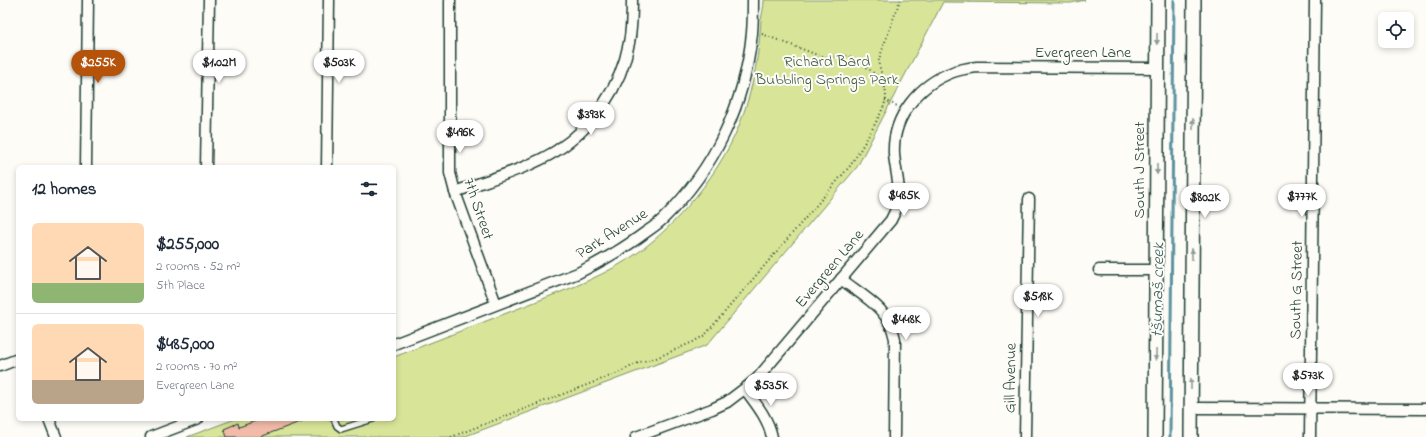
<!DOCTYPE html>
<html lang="en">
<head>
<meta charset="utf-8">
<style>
	:root { --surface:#fff; --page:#f2f2f3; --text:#1f2937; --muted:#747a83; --line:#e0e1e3; --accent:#b45309 }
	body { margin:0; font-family:"Indie Flower",sans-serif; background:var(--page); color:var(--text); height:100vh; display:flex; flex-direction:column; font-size:15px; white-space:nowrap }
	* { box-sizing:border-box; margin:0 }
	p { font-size:13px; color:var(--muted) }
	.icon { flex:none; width:22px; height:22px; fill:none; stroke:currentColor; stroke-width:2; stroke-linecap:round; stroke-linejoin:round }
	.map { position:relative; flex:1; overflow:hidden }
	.sheet { position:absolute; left:16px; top:165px; width:380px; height:256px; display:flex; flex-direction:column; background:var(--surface); border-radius:6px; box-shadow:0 2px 6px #0003 }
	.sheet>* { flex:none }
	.buttons { position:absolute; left:1378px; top:12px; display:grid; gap:8px }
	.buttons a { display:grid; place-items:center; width:36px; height:36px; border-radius:6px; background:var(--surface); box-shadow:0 2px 6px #0003; font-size:20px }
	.price { position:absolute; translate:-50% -34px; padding:0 9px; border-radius:14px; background:#fff; color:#222; font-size:13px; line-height:26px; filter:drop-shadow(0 1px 2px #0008) }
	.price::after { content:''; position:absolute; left:50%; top:24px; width:12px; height:9px; margin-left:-6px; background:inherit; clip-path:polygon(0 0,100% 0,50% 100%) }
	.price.active { background:var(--accent); color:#fff }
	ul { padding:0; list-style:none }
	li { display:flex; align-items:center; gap:12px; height:100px; padding:0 16px }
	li+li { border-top:1px solid var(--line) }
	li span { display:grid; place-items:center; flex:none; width:112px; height:80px; border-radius:6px; color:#555 }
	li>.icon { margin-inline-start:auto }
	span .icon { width:48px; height:48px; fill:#fffc; stroke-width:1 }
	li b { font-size:17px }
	h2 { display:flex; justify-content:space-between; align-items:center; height:48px; padding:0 16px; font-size:17px }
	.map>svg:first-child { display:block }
</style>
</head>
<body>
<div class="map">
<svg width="1426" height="437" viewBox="0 0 1426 437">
	<rect width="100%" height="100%" fill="#fdfcf7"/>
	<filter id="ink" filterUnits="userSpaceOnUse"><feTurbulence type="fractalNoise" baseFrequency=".025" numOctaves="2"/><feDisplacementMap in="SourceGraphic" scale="8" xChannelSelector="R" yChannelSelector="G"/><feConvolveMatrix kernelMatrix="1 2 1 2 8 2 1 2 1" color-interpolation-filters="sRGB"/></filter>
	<g filter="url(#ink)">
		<path fill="#d8e598" stroke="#7c9166" d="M764 0H1085L1071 3 943 2 857 167 707 345 463 437H187L235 419H394V357L576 286C594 278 611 270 627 260 675 230 725 168 743 115 754 84 759 53 761 20 762 13 764 8 764 0Z"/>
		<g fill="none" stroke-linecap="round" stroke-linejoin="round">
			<path stroke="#5d929f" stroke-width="3" d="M1170 437 1174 0"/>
		</g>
		<path fill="#f2baa8" stroke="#1f3d34" d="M261 419H305V420L260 437H227L224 429 238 423 239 427Z"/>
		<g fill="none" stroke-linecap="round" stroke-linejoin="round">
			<defs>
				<path id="service" d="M334 419 337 426 341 429 373 419"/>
				<g id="minor">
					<path d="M450 0V173L455 192 496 304"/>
					<path d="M86 167 88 0"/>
					<path d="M206 167 209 0"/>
					<path d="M327 167 329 0"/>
					<path d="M455 192C487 180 527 169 556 151 594 127 621 86 629 43 632 28 632 14 632 0"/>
					<path d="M1099 270H1156"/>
					<path d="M841 279C864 297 889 308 895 339L894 437"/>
					<path d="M394 344 578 273C602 261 625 248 646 232 652 228 658 224 663 219 714 169 745 105 752 33 753 22 753 11 753 0"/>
					<path d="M0 366 18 359"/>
					<path d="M745 389C756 404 768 418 772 437"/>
					<path d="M1191 408 1426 409"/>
					<path d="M49 419 56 437"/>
					<path d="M151 437 198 419"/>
					<path d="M636 437 712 409 727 402 756 380 891 220C893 215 896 211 897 206 902 189 895 170 894 154 892 116 920 84 953 72 961 69 969 68 977 67L1157 68"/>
					<path d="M1025 437 1029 199"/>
					<path d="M1310 437 1315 0"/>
				</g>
				<g id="tertiary">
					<path d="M1155 437 1158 0"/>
					<path d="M1191 437 1194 0"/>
				</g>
			</defs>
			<use href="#service" stroke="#1f3d34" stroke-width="8"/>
			<use href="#minor" stroke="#1f3d34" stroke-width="13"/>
			<use href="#tertiary" stroke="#1f3d34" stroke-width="16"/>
			<g stroke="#1f3d34" stroke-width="2" stroke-dasharray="1 3" stroke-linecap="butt">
				<path d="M762 34 815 54 825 57 849 56 863 64 882 80"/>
				<path d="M885 100 897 106"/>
				<path d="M451 437 618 373 640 362 656 358 693 342 705 335 850 166C858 154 885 110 886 98 886 87 881 74 879 64V59L900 0"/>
			</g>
			<use href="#service" stroke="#fdfcf7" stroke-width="5"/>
			<use href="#minor" stroke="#fdfcf7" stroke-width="10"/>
			<use href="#tertiary" stroke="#fdfcf7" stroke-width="13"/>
		</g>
		<defs><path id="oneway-solid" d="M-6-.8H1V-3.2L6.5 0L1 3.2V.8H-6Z"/></defs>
		<g fill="#8e9c96">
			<use href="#oneway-solid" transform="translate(1157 39) rotate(91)"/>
			<use href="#oneway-solid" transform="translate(1193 124) rotate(-90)"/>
			<use href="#oneway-solid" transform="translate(1157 169) rotate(90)"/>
			<use href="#oneway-solid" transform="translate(1192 254) rotate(-90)"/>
			<use href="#oneway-solid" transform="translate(1156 355) rotate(91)"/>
			<use href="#oneway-solid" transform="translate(1191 384) rotate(-90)"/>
		</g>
	</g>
	<g text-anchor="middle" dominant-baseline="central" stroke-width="4" stroke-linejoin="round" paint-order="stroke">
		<g font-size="16" fill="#1f3d34" stroke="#fdfcf7">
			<text x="1083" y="53">Evergreen Lane</text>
			<text transform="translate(1140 170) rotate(-90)">South J Street</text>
			<text transform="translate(478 209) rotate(71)">7th Street</text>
			<text transform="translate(612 234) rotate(-32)">Park Avenue</text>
			<text transform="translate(830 269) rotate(-50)">Evergreen Lane</text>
			<text transform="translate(1297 290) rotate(-89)">South G Street</text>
			<text transform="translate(1011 378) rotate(-89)">Gill Avenue</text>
		</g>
		<g font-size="16" fill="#445f48" stroke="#fdfcf7">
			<text x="827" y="62">Richard Bard<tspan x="827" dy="18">Bubbling Springs Park</tspan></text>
		</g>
		<g font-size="17" font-style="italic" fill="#396061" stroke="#fdfcf7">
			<text transform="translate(1158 290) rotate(-89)">tšumaš creek</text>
		</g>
	</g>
</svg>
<div class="buttons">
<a><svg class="icon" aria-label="locate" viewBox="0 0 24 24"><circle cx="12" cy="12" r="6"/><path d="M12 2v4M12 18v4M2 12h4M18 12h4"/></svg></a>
</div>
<b class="price active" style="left:98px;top:84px">$255K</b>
<b class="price" style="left:219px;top:84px">$1.02M</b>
<b class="price" style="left:339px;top:84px">$503K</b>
<b class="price" style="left:591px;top:136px">$393K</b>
<b class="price" style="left:460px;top:154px">$496K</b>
<b class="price" style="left:904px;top:217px">$485K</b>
<b class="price" style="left:1302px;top:218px">$777K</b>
<b class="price" style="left:1205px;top:219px">$802K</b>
<b class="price" style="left:1038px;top:318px">$518K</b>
<b class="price" style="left:906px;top:341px">$448K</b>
<b class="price" style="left:1308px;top:397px">$573K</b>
<b class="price" style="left:771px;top:407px">$535K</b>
<section class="sheet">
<h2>12 homes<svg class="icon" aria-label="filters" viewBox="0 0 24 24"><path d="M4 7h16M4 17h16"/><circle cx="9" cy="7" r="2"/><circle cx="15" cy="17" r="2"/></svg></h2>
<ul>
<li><span style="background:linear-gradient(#ffd9b3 75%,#8fb573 0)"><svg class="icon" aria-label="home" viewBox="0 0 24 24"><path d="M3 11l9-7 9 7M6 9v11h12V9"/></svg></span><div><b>$255,000</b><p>2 rooms · 52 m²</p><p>5th Place</p></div></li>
<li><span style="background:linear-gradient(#ffd9b3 70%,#b9a48a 0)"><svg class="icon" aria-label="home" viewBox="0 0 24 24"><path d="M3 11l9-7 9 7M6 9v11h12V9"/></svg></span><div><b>$485,000</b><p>2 rooms · 70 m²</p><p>Evergreen Lane</p></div></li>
</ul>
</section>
</div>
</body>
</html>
